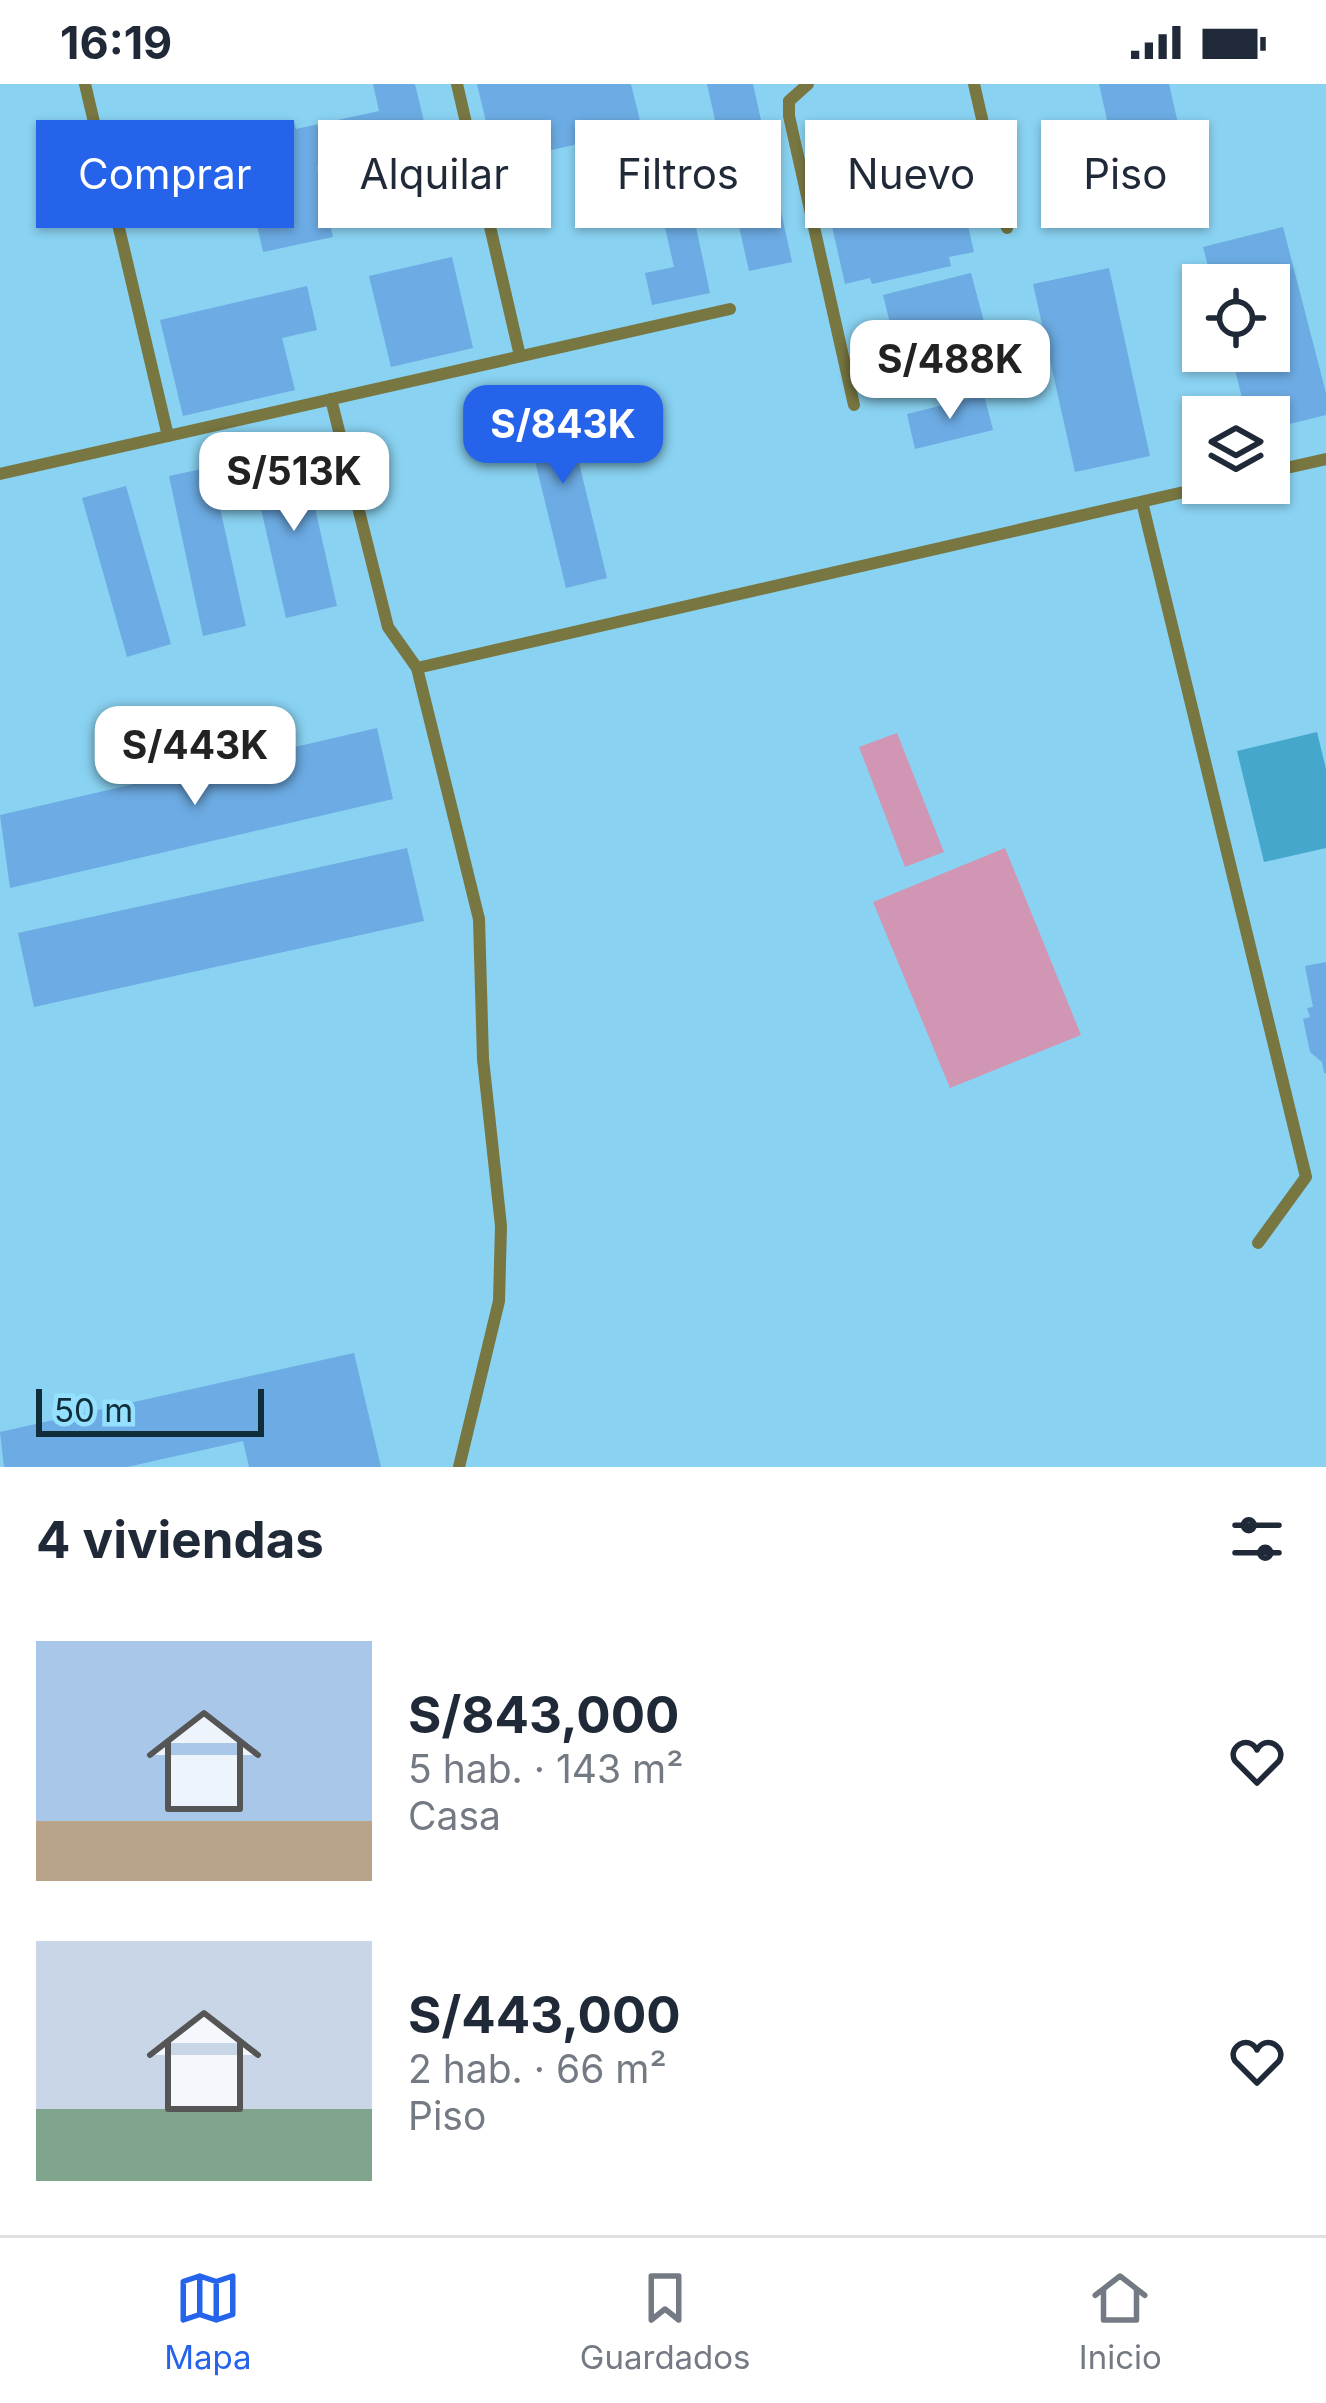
<!DOCTYPE html>
<html lang="es">
<head>
<meta charset="utf-8">
<style>
	:root { --surface:#fff; --page:#f2f2f3; --text:#1f2937; --muted:#747a83; --line:#e0e1e3; --accent:#2563eb }
	body { margin:0; font-family:Inter,sans-serif; background:var(--page); color:var(--text); height:100vh; display:flex; flex-direction:column; font-size:45px; white-space:nowrap }
	* { box-sizing:border-box; margin:0 }
	p { font-size:39px; color:var(--muted) }
	.icon { flex:none; width:66px; height:66px; fill:none; stroke:currentColor; stroke-width:2; stroke-linecap:round; stroke-linejoin:round }
	.map { position:relative; height:1383px; overflow:hidden }
	.drawer { display:flex; flex-direction:column; background:var(--surface); flex:1 }
	.drawer>* { flex:none }
	.banner { position:absolute; left:36px; top:36px; width:1254px; height:108px; display:flex; gap:24px }
	.tools { position:absolute; left:1182px; top:180px; display:grid; gap:24px }
	.tools a { display:grid; place-items:center; width:108px; height:108px; border-radius:0px; background:var(--surface); box-shadow:0 3px 9px #0004; font-size:60px }
	.scale { position:absolute; left:36px; bottom:30px; width:228px; box-sizing:border-box; padding-left:12px; border:6px solid #0f2e3a; border-top:0; font-size:33px; line-height:42px; white-space:nowrap; color:#0f2e3a; -webkit-text-stroke:9px #95dfff; paint-order:stroke }
	.price { position:absolute; translate:-50% -102px; padding:0 27px; border-radius:24px; background:#fff; color:#222; font-size:39px; line-height:78px; filter:drop-shadow(0 3px 6px #0008) }
	.price::after { content:''; position:absolute; left:50%; top:72px; width:36px; height:27px; margin-left:-18px; background:inherit; clip-path:polygon(0 0,100% 0,50% 100%) }
	.price.on { background:var(--accent); color:#fff }
	ul { padding:0; list-style:none }
	li { display:flex; align-items:center; gap:36px; height:300px; padding:0 36px }
	li span { display:grid; place-items:center; flex:none; width:336px; height:240px; border-radius:0px; color:#555 }
	li>.icon { margin-inline-start:auto }
	span .icon { width:144px; height:144px; fill:#fffc; stroke-width:1 }
	li b { font-size:51px }
	h2 { display:flex; justify-content:space-between; align-items:center; height:144px; padding:0 36px; font-size:51px }
	.pill { padding:0 42px; border-radius:0px; background:var(--surface); box-shadow:0 3px 9px #0004; font-size:42px; line-height:108px }
	.pill.on { background:var(--accent); color:#fff }
	.status { display:flex; justify-content:space-between; align-items:center; height:84px; padding:0 60px; background:var(--surface); direction:ltr }
	.status svg { height:33px; fill:currentColor }
	.tabs { display:flex; justify-content:space-around; align-items:center; height:168px; border-top:3px solid var(--line); background:var(--surface); font-size:33px; color:var(--muted) }
	.tabs a { display:grid; justify-items:center; gap:6px }
	.tabs .on { color:var(--accent) }
	.map>svg:first-child { display:block }
</style>
</head>
<body>
<div class="status"><b>16:19</b><svg viewBox="0 0 49 12"><path d="M0 12V9h3v3zM5 12V6h3v6zM10 12V3h3v9zM15 12V0h3v12zM26 1h20v11H26zM47 4h2v5h-2z"/></svg></div>
<div class="map">
<svg width="1326" height="1383" viewBox="0 0 1326 1383">
	<rect width="100%" height="100%" fill="#89d2f1"/>
	<g fill="#d296b5">
		<path d="M897 649 944 768 905 783 859 663Z"/>
		<path d="M1005 764 1081 951 950 1004 873 818Z"/>
	</g>
	<path fill="#46a7cc" d="M1317 648 1326 685V764L1264 778 1237 667Z"/>
	<g fill="#6cabe3">
		<path d="M373 0H415L429 58 317 83 333 153 263 168 248 100 136 126 118 48 159 38 168 73 244 57 242 50 294 38 296 45 379 27Z"/>
		<path d="M477 0H631L642 45 496 79Z"/>
		<path d="M707 0H753L792 178 749 187Z"/>
		<path d="M1099 0H1169L1192 101 1125 116Z"/>
		<path d="M684 87 710 209 652 221 645 189 674 183 661 126 630 133 623 100Z"/>
		<path d="M927 89 929 100 957 94 974 168 949 173 951 182 872 200 870 194 845 200 827 120 846 116 844 108Z"/>
		<path d="M1283 143 1326 309V331L1269 345V333H1247L1230 267H1269V201H1213L1203 163Z"/>
		<path d="M452 173 473 264 391 283 369 192Z"/>
		<path d="M1109 184 1150 372 1075 388 1033 200Z"/>
		<path d="M971 189 988 253 899 275 883 211Z"/>
		<path d="M307 202 317 246 282 254 295 306 183 332 160 236Z"/>
		<path d="M560 301 607 494 566 504 519 311Z"/>
		<path d="M984 311 993 346 915 365 907 330Z"/>
		<path d="M302 366 337 522 286 534 250 377Z"/>
		<path d="M211 383 246 542 203 552 169 392Z"/>
		<path d="M126 402 171 560 127 573 82 414Z"/>
		<path d="M377 644 393 715 10 804 0 731Z"/>
		<path d="M407 764 424 837 34 923 18 849Z"/>
		<path d="M1326 878V989H1324L1322 978 1310 968 1303 935 1310 933 1307 924 1313 923 1305 882Z"/>
		<path d="M354 1269 381 1383H249L243 1357 127 1383H4L0 1348Z"/>
	</g>
	<g fill="none" stroke-linecap="round" stroke-linejoin="round">
		<g stroke="#787641" stroke-width="12">
			<path d="M85 0 168 352"/>
			<path d="M457 0 520 272"/>
			<path d="M808 0 789 17V32L854 321"/>
			<path d="M974 0 1007 144"/>
			<path d="M331 315 388 543 417 584 479 835 483 975 501 1142 499 1217 459 1383"/>
			<path d="M1269 388 1326 375"/>
			<path d="M0 390 730 225"/>
			<path d="M1142 418 1306 1093 1258 1159"/>
			<path d="M417 584 1223 399"/>
		</g>
	</g>
</svg>
<div class="tools">
<a><svg class="icon" aria-label="locate" viewBox="0 0 24 24"><circle cx="12" cy="12" r="6"/><path d="M12 2v4M12 18v4M2 12h4M18 12h4"/></svg></a>
<a><svg class="icon" aria-label="layers" viewBox="0 0 24 24"><path d="M12 4l9 5-9 5-9-5zM3 14l9 5 9-5"/></svg></a>
</div>
<div class="scale">50 m</div>
<b class="price" style="left:950px;top:338px">S/488K</b>
<b class="price on" style="left:563px;top:403px">S/843K</b>
<b class="price" style="left:294px;top:450px">S/513K</b>
<b class="price" style="left:195px;top:724px">S/443K</b>
<div class="banner">
<a class="pill on">Comprar</a>
<a class="pill">Alquilar</a>
<a class="pill">Filtros</a>
<a class="pill">Nuevo</a>
<a class="pill">Piso</a>
</div>
</div>
<section class="drawer">
<h2>4 viviendas<svg class="icon" aria-label="filters" viewBox="0 0 24 24"><path d="M4 7h16M4 17h16"/><circle cx="9" cy="7" r="2"/><circle cx="15" cy="17" r="2"/></svg></h2>
<ul>
<li><span style="background:linear-gradient(#a9c7e8 75%,#b9a48a 0)"><svg class="icon" aria-label="home" viewBox="0 0 24 24"><path d="M3 11l9-7 9 7M6 9v11h12V9"/></svg></span><div><b>S/843,000</b><p>5 hab. · 143 m²</p><p>Casa</p></div><svg class="icon" aria-label="heart" viewBox="0 0 24 24"><path d="M12 20l-8-8c-3-5 5-10 8-4 3-6 11-1 8 4z"/></svg></li>
<li><span style="background:linear-gradient(#c9d6e8 70%,#7fa58c 0)"><svg class="icon" aria-label="home" viewBox="0 0 24 24"><path d="M3 11l9-7 9 7M6 9v11h12V9"/></svg></span><div><b>S/443,000</b><p>2 hab. · 66 m²</p><p>Piso</p></div><svg class="icon" aria-label="heart" viewBox="0 0 24 24"><path d="M12 20l-8-8c-3-5 5-10 8-4 3-6 11-1 8 4z"/></svg></li>
</ul>
</section>
<nav class="tabs">
<a class="on"><svg class="icon" aria-label="map" viewBox="0 0 24 24"><path d="M3 6l6-2 6 2 6-2v14l-6 2-6-2-6 2zM9 4v14M15 6v14"/></svg>Mapa</a>
<a><svg class="icon" aria-label="saved" viewBox="0 0 24 24"><path d="M7 4h10v16l-5-4-5 4z"/></svg>Guardados</a>
<a><svg class="icon" aria-label="home" viewBox="0 0 24 24"><path d="M3 11l9-7 9 7M6 9v11h12V9"/></svg>Inicio</a>
</nav>
</body>
</html>
